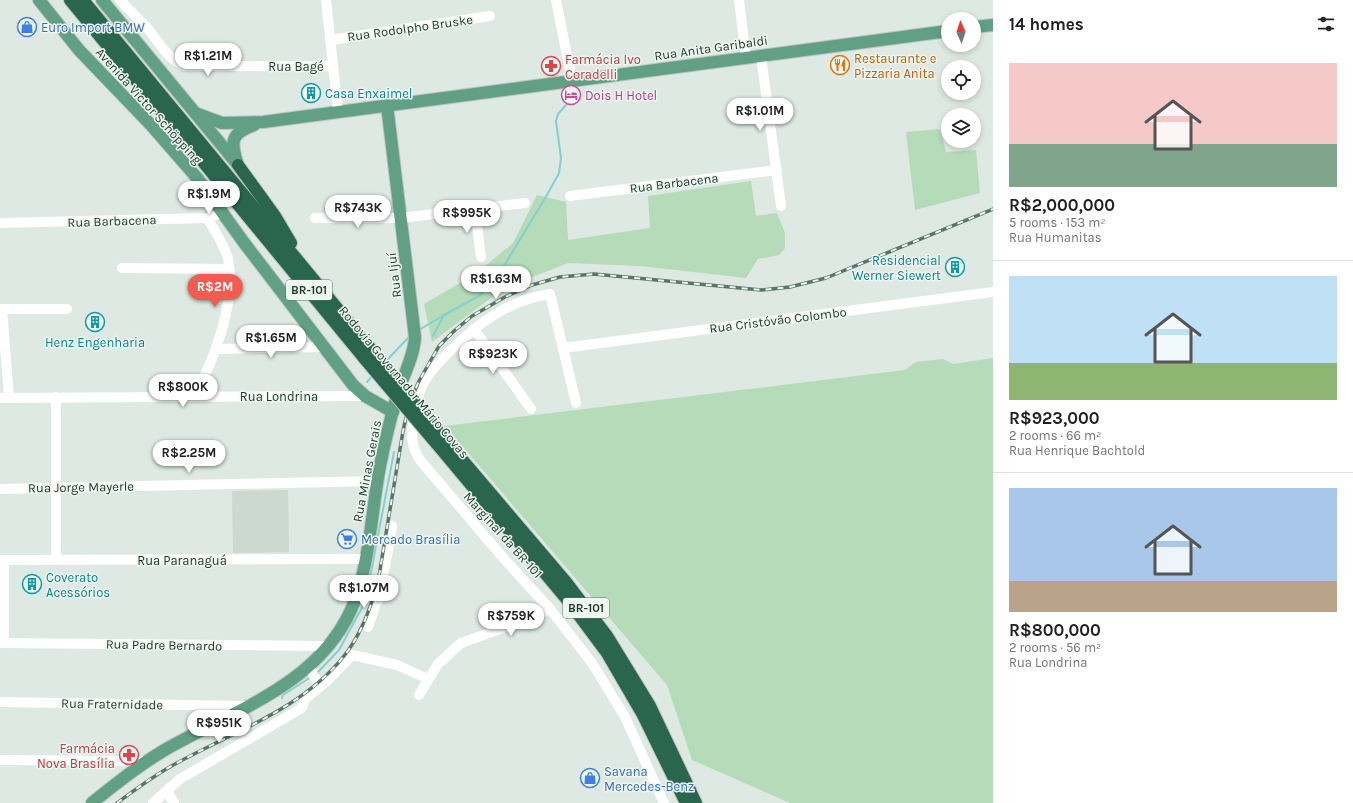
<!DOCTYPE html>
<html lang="en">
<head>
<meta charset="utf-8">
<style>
	:root { --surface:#fff; --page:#f2f2f2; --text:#202124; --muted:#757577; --line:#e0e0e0; --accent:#f45b50 }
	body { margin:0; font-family:Karla,sans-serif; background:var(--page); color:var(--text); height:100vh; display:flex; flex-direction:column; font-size:15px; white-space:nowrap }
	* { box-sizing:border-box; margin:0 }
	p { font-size:13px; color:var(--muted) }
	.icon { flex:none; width:22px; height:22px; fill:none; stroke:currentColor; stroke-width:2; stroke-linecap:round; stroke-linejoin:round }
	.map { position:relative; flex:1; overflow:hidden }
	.panel { display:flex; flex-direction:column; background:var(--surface); width:360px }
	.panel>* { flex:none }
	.needle { width:26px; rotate:357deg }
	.buttons { position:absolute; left:941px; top:12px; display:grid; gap:8px }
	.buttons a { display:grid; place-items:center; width:40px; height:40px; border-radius:50%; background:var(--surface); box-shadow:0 2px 6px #0003; font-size:20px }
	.price { position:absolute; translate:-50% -34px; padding:0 9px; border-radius:14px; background:#fff; color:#222; font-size:13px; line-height:26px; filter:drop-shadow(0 1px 2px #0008) }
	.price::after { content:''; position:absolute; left:50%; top:24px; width:12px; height:9px; margin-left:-6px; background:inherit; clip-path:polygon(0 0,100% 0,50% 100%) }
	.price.current { background:var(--accent); color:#fff }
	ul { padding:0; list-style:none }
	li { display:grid; align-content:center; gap:8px; height:212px; padding:0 16px }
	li+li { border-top:1px solid var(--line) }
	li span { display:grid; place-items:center; height:124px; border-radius:0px; color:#555 }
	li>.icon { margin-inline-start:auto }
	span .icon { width:72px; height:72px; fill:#fffc; stroke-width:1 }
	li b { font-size:17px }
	h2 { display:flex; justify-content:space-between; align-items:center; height:48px; padding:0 16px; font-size:17px }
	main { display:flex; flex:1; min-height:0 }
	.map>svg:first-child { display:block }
</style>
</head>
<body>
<main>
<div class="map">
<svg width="993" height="803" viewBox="0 0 993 803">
	<rect width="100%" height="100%" fill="#dde9e2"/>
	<path fill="#cbd9d0" d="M288 490 289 552 233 553 232 491Z"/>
	<g fill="#b5dbb8">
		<path d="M940 129 946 152 976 150 980 193 915 210 906 132Z"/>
		<path d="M751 181 756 216 777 213 785 233V248L779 255 758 259 746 278 640 266 568 263 504 288 432 342 424 304 474 275 513 243 537 195 566 202 568 240 650 228 648 196Z"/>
		<path d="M993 358V803H790L692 760 667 685 445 426 905 370 916 362 943 359 953 364Z"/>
		<path d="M204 709H227L202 722Z"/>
	</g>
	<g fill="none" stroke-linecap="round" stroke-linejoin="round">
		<g stroke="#83d0ce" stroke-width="2">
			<path d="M419 330 444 315"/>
			<path d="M433 336 444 315 479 296 493 284 547 195 559 173 561 158 556 121 558 114 566 105"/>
			<path d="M387 360 410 336"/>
			<path d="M367 382 373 375"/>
			<path d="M367 593 394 452"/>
			<path d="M317 673 339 650 364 604"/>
			<path d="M282 698 283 695 311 677"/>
		</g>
		<defs>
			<g id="major">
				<path d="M39 0 79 50 151 125 198 179 245 244 353 385 365 396 393 412"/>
				<path d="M102 0 238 165"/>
				<path d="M974 27 993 25"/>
				<path d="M195 113 222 123 263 122 948 31"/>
				<path d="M237 162C230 140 232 133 254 125"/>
				<path d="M92 803C115 784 138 766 163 751 231 711 316 687 351 610 370 566 371 513 380 466 385 441 391 416 398 392 404 374 414 356 415 337L387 105"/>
			</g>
			<g id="highway">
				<path d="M70 0 364 358"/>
				<path d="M83 0 375 354"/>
				<path d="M238 165 275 216 291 243"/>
				<path d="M442 436 566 582 607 636 650 706 696 803"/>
				<path d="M436 443 569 602 607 653 643 715 686 803"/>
			</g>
		</defs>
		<use href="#major" stroke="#bcc4c0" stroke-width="14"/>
		<use href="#highway" stroke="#bcc4c0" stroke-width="14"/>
		<g stroke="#fff" stroke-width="10">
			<path d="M120 0C129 10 139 19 148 29 159 42 168 60 185 66H333"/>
			<path d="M326 0 338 112"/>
			<path d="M556 0 572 81"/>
			<path d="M739 0 746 58"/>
			<path d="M330 40 490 16"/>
			<path d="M761 56 781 206"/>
			<path d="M570 196 777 170"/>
			<path d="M475 209 481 257"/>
			<path d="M315 218H401L525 203"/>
			<path d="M0 223 207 218 222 213"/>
			<path d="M122 268 229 269"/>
			<path d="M0 309H67"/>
			<path d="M2 309 9 397"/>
			<path d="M474 329 531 409"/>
			<path d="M563 348 993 292"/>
			<path d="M217 349 324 347"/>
			<path d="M193 397C214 363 237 299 228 259 224 244 215 231 207 218"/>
			<path d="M0 398 365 396"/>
			<path d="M576 403 550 294C510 300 479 322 451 350 440 361 429 372 422 386 417 397 416 408 414 419 411 434 411 447 420 460L505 560 550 609 592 663 625 717 664 803"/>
			<path d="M0 489 378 481"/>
			<path d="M0 560 365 559"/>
			<path d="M56 560V397"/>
			<path d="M356 596 378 601"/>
			<path d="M368 627C380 594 387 561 392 526"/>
			<path d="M0 643 328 646"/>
			<path d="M4 643V560"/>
			<path d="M309 667 320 687"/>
			<path d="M419 695 438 664 461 643 528 619 550 609"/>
			<path d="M0 702 248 706"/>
			<path d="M0 760 148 761"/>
			<path d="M169 788V795L174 803"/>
			<path d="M153 803 180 779 302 708 305 699 328 680 352 655 397 665 428 679"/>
		</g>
		<use href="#major" stroke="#61a084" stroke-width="12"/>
		<use href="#highway" stroke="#2a654e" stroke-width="12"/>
		<defs>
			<path id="rail" d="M117 803C136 789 156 774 177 763 235 731 302 709 344 656 361 635 371 607 378 582L403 431 409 404 419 381 439 346 454 331 472 316 505 297 532 285 560 277 594 274 761 290 790 287 826 278 993 209"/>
		</defs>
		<use href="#rail" stroke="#597568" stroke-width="3.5"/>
		<use href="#rail" stroke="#edf6f0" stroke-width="2" stroke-dasharray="6" stroke-linecap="butt"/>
		<defs>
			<g id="highway-bridge">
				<path d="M375 354 442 436"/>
				<path d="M364 358 436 443"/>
			</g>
		</defs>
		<use href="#highway-bridge" stroke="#bcc4c0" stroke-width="14" stroke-linecap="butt"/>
		<use href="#highway-bridge" stroke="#2a654e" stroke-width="12"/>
	</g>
	<defs>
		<symbol id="shop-ring" viewBox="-11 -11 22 22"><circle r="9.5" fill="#edf6f0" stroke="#3f7fe0" stroke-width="1.5"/><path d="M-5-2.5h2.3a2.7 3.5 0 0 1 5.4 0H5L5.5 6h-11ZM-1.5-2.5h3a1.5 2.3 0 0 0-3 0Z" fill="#3f7fe0"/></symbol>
		<symbol id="restaurant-ring" viewBox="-11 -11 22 22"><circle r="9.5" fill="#edf6f0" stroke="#e8710a" stroke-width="1.5"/><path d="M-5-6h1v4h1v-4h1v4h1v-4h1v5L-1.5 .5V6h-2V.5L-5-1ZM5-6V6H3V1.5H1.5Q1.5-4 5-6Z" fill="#e8710a"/></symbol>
		<symbol id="pharmacy-ring" viewBox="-11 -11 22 22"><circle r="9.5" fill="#edf6f0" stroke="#e0444e" stroke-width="1.5"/><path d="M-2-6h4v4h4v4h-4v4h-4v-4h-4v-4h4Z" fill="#e0444e"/></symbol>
		<symbol id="building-ring" viewBox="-11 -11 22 22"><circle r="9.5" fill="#edf6f0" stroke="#0f9aa8" stroke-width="1.5"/><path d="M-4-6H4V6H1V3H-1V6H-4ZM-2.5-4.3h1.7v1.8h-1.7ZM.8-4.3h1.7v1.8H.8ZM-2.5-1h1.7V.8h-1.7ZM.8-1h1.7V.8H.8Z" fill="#0f9aa8"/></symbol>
		<symbol id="hotel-ring" viewBox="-11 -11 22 22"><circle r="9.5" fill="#edf6f0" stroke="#d1479c" stroke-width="1.5"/><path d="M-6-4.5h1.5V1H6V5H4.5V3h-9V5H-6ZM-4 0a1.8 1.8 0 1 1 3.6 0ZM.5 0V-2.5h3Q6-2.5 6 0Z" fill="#d1479c"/></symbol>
		<symbol id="supermarket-ring" viewBox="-11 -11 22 22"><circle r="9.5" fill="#edf6f0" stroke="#3f7fe0" stroke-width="1.5"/><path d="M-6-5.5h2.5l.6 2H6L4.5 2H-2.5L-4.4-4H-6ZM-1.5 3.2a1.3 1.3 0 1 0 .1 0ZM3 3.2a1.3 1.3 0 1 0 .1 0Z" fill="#3f7fe0"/></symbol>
	</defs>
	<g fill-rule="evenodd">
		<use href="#shop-ring" x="16" y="16" width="22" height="22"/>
		<use href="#restaurant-ring" x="829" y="54" width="22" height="22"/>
		<use href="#pharmacy-ring" x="540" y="55" width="22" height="22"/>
		<use href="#building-ring" x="300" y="82" width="22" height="22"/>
		<use href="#hotel-ring" x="560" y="84" width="22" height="22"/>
		<use href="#building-ring" x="944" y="256" width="22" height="22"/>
		<use href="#building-ring" x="84" y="311" width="22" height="22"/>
		<use href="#supermarket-ring" x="336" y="528" width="22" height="22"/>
		<use href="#building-ring" x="21" y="573" width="22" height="22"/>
		<use href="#pharmacy-ring" x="118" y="744" width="22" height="22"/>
		<use href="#shop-ring" x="579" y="767" width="22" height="22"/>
	</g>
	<g text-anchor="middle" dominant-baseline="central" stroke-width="3" stroke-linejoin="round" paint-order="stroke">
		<g fill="#edf6f0" stroke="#5d7268" stroke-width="1">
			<rect x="286" y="280" width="46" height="20" rx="3"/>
			<rect x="563" y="598" width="46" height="20" rx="3"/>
		</g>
		<g font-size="12" font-weight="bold" fill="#1f392d">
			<text x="309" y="290">BR-101</text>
			<text x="586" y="608">BR-101</text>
		</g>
		<g font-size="13" fill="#366cbe" stroke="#edf6f0" text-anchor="start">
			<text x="41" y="27">Euro Import BMW</text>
			<text x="361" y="539">Mercado Brasília</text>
			<text x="604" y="771">Savana<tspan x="604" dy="15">Mercedes-Benz</tspan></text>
		</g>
		<g font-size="13" fill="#1f392d" stroke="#edf6f0">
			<text transform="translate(410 28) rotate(-8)">Rua Rodolpho Bruske</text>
			<text transform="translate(711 48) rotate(-8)">Rua Anita Garibaldi</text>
			<text x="296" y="66">Rua Bagé</text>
			<text transform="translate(149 106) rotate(48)">Avenida Victor Schöpping</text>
			<text transform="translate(674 183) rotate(-7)">Rua Barbacena</text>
			<text transform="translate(112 221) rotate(-2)">Rua Barbacena</text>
			<text transform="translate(394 275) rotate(-97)">Rua Ijuí</text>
			<text transform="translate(778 320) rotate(-7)">Rua Cristóvão Colombo</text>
			<text transform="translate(404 382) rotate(50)">Rodovia Governador Mário Covas</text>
			<text x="279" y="396">Rua Londrina</text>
			<text transform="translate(367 471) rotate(-79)">Rua Minas Gerais</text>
			<text transform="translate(81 487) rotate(-1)">Rua Jorge Mayerle</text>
			<text transform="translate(503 535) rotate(48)">Marginal da BR-101</text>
			<text x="182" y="560">Rua Paranaguá</text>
			<text transform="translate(164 645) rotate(1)">Rua Padre Bernardo</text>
			<text transform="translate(112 704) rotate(1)">Rua Fraternidade</text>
		</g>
		<g font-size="13" fill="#c56008" stroke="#edf6f0" text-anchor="start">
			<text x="854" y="58">Restaurante e<tspan x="854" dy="15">Pizzaria Anita</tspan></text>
		</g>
		<g font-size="13" fill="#be3a42" stroke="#edf6f0" text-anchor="start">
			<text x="565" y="59">Farmácia Ivo<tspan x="565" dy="15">Coradelli</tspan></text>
			<text x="115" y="748" text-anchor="end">Farmácia<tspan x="115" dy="15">Nova Brasília</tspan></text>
		</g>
		<g font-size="13" fill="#0d838f" stroke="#edf6f0" text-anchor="start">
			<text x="325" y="93">Casa Enxaimel</text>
			<text x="941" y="260" text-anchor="end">Residencial<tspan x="941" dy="15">Werner Siewert</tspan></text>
			<text x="95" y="342" text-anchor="middle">Henz Engenharia</text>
			<text x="46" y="577">Coverato<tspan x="46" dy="15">Acessórios</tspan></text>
		</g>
		<g font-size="13" fill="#b23c85" stroke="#edf6f0" text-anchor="start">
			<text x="585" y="95">Dois H Hotel</text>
		</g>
	</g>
</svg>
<div class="buttons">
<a><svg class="needle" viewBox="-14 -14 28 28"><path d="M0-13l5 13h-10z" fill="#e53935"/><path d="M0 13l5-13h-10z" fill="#757577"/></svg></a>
<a><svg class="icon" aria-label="locate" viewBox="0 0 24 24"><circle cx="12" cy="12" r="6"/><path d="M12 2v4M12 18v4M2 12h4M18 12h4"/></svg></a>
<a><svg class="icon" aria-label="layers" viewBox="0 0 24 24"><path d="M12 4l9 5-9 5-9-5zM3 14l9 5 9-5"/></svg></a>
</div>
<b class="price" style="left:208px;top:77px">R$1.21M</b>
<b class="price" style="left:760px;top:132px">R$1.01M</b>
<b class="price" style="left:209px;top:215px">R$1.9M</b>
<b class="price" style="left:358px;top:229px">R$743K</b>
<b class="price" style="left:467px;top:234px">R$995K</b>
<b class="price" style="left:496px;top:300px">R$1.63M</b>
<b class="price current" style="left:215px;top:308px">R$2M</b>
<b class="price" style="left:271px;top:359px">R$1.65M</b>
<b class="price" style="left:493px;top:375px">R$923K</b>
<b class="price" style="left:183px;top:408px">R$800K</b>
<b class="price" style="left:189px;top:474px">R$2.25M</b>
<b class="price" style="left:364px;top:609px">R$1.07M</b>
<b class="price" style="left:511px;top:637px">R$759K</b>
<b class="price" style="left:219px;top:744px">R$951K</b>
</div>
<section class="panel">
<h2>14 homes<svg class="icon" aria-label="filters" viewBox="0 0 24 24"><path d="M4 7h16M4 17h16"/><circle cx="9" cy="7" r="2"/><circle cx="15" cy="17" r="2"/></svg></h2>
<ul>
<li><span style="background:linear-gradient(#f6c9c9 65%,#7fa58c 0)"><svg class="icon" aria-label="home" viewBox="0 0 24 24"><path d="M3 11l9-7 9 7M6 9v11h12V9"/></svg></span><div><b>R$2,000,000</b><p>5 rooms · 153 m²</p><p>Rua Humanitas</p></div></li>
<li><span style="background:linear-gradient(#bfe0f5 70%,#8fb573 0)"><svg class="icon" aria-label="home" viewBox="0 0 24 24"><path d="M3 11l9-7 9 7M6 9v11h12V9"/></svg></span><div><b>R$923,000</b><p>2 rooms · 66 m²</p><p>Rua Henrique Bachtold</p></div></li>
<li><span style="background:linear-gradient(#a9c7e8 75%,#b9a48a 0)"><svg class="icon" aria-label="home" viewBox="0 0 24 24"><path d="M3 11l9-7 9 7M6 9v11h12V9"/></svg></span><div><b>R$800,000</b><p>2 rooms · 56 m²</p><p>Rua Londrina</p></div></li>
</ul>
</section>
</main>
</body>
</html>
